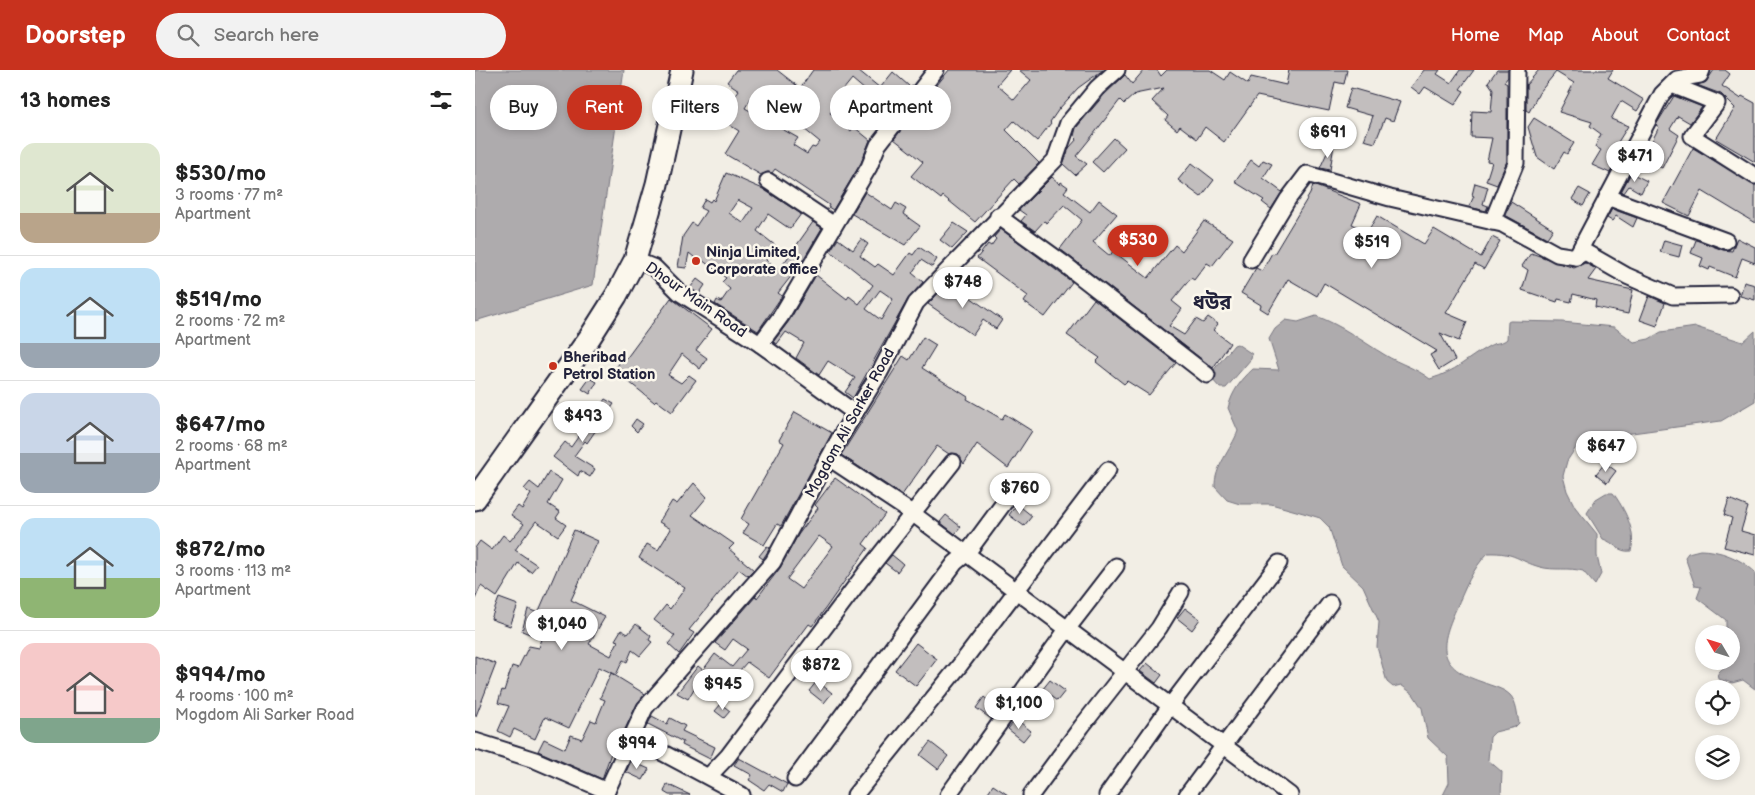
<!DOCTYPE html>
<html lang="en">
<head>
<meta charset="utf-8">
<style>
	:root { --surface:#fff; --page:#f2f2f2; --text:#222; --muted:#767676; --line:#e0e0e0; --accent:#c8321e }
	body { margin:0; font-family:"Balsamiq Sans","Noto Sans Bengali",sans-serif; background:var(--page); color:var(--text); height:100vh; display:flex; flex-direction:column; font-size:19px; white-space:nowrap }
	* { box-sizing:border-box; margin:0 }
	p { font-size:16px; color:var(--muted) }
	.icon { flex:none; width:28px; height:28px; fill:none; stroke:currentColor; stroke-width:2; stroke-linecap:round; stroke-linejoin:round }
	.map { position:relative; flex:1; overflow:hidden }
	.panel { display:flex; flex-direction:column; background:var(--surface); width:475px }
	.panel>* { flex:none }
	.guide { position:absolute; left:15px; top:15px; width:475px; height:45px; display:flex; gap:10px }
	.needle { width:32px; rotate:308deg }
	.controls { position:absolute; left:1220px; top:555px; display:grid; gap:10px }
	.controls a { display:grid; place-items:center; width:45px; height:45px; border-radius:50%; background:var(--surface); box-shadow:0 2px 8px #0003; font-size:25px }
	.price { position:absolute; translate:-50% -42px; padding:0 11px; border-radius:18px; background:#fff; color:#222; font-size:16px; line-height:32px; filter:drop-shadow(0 1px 2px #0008) }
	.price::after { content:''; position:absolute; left:50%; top:30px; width:15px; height:11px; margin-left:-8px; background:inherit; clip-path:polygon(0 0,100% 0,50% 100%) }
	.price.active { background:var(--accent); color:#fff }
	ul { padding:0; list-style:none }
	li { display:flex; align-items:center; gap:15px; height:125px; padding:0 20px }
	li+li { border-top:1px solid var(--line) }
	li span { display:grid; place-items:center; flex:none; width:140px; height:100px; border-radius:15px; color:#555 }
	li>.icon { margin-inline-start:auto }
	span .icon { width:60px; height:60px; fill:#fffc; stroke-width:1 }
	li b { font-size:21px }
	h2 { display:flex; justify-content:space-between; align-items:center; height:60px; padding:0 20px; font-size:21px }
	.tag { padding:0 18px; border-radius:22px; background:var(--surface); box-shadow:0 2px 8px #0003; font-size:18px; line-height:45px }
	.tag.active { background:var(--accent); color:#fff }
	header { display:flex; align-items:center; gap:30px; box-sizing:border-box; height:70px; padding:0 25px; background:var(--accent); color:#fff }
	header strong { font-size:24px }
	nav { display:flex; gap:28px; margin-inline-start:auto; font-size:18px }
	.search { width:350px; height:45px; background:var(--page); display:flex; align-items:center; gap:12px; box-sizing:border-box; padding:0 18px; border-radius:28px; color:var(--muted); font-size:19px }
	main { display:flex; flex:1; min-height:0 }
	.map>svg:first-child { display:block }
</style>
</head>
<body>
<header>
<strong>Doorstep</strong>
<div class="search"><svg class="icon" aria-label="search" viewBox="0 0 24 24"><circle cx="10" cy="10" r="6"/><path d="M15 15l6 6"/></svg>Search here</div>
<nav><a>Home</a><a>Map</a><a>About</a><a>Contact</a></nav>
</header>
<main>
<section class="panel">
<h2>13 homes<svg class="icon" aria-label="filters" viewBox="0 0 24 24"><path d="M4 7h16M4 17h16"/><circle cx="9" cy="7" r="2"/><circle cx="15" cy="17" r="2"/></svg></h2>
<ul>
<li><span style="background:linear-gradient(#dfe7d0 70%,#b9a48a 0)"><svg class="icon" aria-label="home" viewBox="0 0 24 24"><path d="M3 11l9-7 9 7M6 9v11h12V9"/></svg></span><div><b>$530/mo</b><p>3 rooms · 77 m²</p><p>Apartment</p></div></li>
<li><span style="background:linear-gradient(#bfe0f5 75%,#9aa5b1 0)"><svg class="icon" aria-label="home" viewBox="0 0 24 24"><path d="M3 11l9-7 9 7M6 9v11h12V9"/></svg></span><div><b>$519/mo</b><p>2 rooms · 72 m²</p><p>Apartment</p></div></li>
<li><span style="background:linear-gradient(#c9d6e8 60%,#9aa5b1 0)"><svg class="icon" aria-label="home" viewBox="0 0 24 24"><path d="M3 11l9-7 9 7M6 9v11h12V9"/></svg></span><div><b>$647/mo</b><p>2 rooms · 68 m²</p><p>Apartment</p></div></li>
<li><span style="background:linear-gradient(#bfe0f5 60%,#8fb573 0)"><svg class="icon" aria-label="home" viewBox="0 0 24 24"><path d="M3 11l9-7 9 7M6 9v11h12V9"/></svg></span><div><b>$872/mo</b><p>3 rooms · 113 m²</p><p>Apartment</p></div></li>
<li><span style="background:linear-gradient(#f6c9c9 75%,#7fa58c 0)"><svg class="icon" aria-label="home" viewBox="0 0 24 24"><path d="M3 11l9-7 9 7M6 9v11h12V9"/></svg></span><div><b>$994/mo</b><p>4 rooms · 100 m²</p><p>Mogdom Ali Sarker Road</p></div></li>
</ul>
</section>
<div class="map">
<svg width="1280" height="725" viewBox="0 0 1280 725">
	<rect width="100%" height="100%" fill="#f2eee5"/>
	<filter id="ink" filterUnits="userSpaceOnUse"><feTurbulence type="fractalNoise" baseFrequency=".02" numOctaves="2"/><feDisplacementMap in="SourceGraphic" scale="10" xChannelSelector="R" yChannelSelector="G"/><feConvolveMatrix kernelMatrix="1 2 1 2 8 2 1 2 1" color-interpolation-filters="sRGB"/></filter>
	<g filter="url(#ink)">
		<g fill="#aeabad" stroke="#76747f">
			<path d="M0 0H149L118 215 0 251Z"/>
			<path d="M841 246C866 255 887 271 910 285 925 294 941 298 955 309 982 301 991 289 1014 276 1020 272 1027 274 1032 269L1033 252 1035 251 1087 252 1139 257 1159 272 1174 269 1186 262 1221 257 1268 272 1280 261V331L1246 351 1120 368 1100 379 1092 391 1088 406 1092 421 1100 437 1122 464V486L1126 504 1120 515 1108 501C1094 497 1079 501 1065 497 1043 491 1041 482 1013 483 997 499 990 519 981 539 964 577 962 597 1007 612 1016 616 1028 618 1035 625 1042 632 1042 644 1044 653L1040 657 1020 662 1015 667 1013 690 1027 702 1026 725H968L974 713 973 687 953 668 947 638 938 624 926 615 918 617 912 612 902 577 904 552 888 516 867 496 854 457 845 448 832 444 796 434H765L752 430 740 417C739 397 756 380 763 361L753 338C757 322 765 311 778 299L804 300 794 269 800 259 811 250 823 252Z"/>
			<path d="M762 274 777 284 776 289 751 318H745L736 308 737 302 759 275Z"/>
			<path d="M1131 423H1138C1149 438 1162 462 1156 481 1143 483 1139 472 1128 469L1112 443 1121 429Z"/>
			<path d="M1225 480C1245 480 1265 488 1280 502V619L1268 610 1257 613 1244 609 1243 604 1248 599 1249 591H1256V564H1251V550L1222 528 1226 517 1220 516 1210 487 1213 483Z"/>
		</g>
		<g fill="#c2bebe" stroke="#22223b" fill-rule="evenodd">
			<path d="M261 0H302L325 18 338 0H383L405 18 418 2 434 16 405 58 386 43 398 27 377 9 360 30 363 32 355 43 376 61 379 57 395 70 386 93 358 140 353 137 354 135 300 99 297 103 293 102 286 105 250 84 264 61 245 49 264 20 252 12ZM281 20 345 72 340 78 337 77 332 84 318 75 323 68 270 38Z"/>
			<path d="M474 0H535L522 15 539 30 556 10 544 0H628L603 18 584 39 575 52 576 53 562 71 539 51 531 60 564 93 544 114 539 109 500 152 468 126 466 129 436 106 448 92 419 69Z"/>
			<path d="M669 0H682L686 6 692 0H735L750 10 755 2 773 14 776 7 811 15 814 0H872L869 14 860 12 854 41 782 26 749 72 730 57 722 69 705 56 702 60 690 50 693 46 677 31 689 18 660 24 649 34 645 30 618 65 601 86 612 94 600 105 588 94 594 78 602 69 599 66 601 58 629 25 650 5 657 14Z"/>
			<path d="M949 0H965L962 4 976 13 985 0H999L985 19 989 21 980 35 950 17 945 24 936 17Z"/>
			<path d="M1022 0H1033V7L1029 12 1032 14V91L1022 115 1011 111 1017 92 1012 91 1017 68 996 67 997 41 1016 42 1018 19 1013 12Z"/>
			<path d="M1064 0H1138L1133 8 1169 30 1162 41 1146 31 1136 49 1153 56 1135 85 1142 90 1135 103 1117 95 1126 80 1120 77 1126 64 1115 56 1117 52 1084 42 1099 13 1081 2 1064 23 1054 42 1051 40V15Z"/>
			<path d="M1239 0H1250L1255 4 1247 16 1265 28 1267 26 1280 33V92L1241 69 1260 38 1246 24 1222 15 1231 12Z"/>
			<path d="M876 18 925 32 918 51 910 48 900 73 889 70 898 46 870 38Z"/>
			<path d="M1199 26 1227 37 1215 53 1203 46 1195 59 1204 65 1187 98 1168 89 1184 57 1181 55Z"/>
			<path d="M1059 48 1099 73 1092 84 1089 82 1079 99 1062 87 1053 57Z"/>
			<path d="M639 68 650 78 628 102 617 92Z"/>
			<path d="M856 74 859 75 855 100 845 98Z"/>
			<path d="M1218 78 1280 115V153L1227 121 1214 146 1188 133Z"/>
			<path d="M776 90 784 96 788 90 797 94 788 108 807 122 796 139 787 132 789 130 760 112Z"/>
			<path d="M717 93 739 110 726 127 703 110Z"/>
			<path d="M251 103 288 119 326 144 315 159 293 144 282 161 301 176 291 190 304 200 338 152 347 158 325 195 303 223 307 226 283 261 240 234 242 230 246 232 255 219 247 212 251 208 227 190 225 192 214 183 211 198 203 197 208 166 217 153 221 156 231 141 225 138 230 129 235 132 237 129 239 131ZM263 130 278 138 268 153 254 143Z"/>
			<path d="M1156 103 1172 111 1166 123 1154 116 1149 123 1146 122Z"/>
			<path d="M577 107 585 114 586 112 593 117 589 122 615 142 624 130 642 144 618 172 635 186 638 181 673 208 700 175 707 181 729 151 758 169 737 196 732 193 719 210 716 208 697 231 707 239 694 256 709 265 721 249 728 253 733 247 743 254 738 260 755 273 738 298 585 179 607 150 589 135 572 153 569 151 560 161 546 151 551 145 544 140Z"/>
			<path d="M1000 113 1013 117 1008 134 1013 136 1011 141 994 137 999 126 997 125Z"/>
			<path d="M838 115 886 134 877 154 893 161 902 146 949 174 959 159 1006 187 1017 167 1025 171 1009 199 1000 194 971 243 992 252 984 271 965 263 980 290 964 300 955 285 962 281 849 213 842 226 813 209 793 243 785 238 786 235 766 223 781 198 787 201 797 183 799 184 835 124Z"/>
			<path d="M1104 118 1115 124 1108 136 1097 129Z"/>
			<path d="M390 122 417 140 421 133 431 139 428 144 445 156 430 175 377 144Z"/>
			<path d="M1036 132 1078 159 1072 168 1030 145Z"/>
			<path d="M1137 139 1162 148 1158 157 1141 146 1137 151 1132 148Z"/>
			<path d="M479 153 493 162 477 179 465 170Z"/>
			<path d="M526 159 597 212 570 247 549 232 553 226 502 188 513 174 516 176 521 169 519 167Z"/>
			<path d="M1262 168 1280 177V193L1267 188 1260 207 1235 197 1234 200 1225 196 1228 188 1216 183 1221 170 1248 180 1257 181Z"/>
			<path d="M363 169 378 180 386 169 393 174 385 186 400 197 403 194 419 205 435 183 438 185 444 177 462 189 457 197 446 190 437 203 448 212 433 229 378 328 370 322 380 308 353 291 344 305 321 288 329 273 311 262 302 274 298 272 314 251 341 205 372 229 374 226 384 234 398 215 355 181ZM405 220 418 229 406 250 391 239Z"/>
			<path d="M1189 170 1207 175 1204 187 1185 182Z"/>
			<path d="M1056 183 1099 198 1110 193 1121 199 1113 210 1158 220 1153 244 1120 237 1121 230 1098 224 1096 232 1083 229 1082 232 1047 220 1053 200 1047 196Z"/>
			<path d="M222 209 230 215 224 224 215 218Z"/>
			<path d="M474 212 527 250 521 259 508 250 498 265 453 234Z"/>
			<path d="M1269 212 1280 215V230L1265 226Z"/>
			<path d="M1174 226 1190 233 1182 256 1165 250Z"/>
			<path d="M196 228 237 259 221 280 232 288 225 299 207 284 193 305 206 313 214 305 221 310 197 342 181 330 179 332 139 300 146 291 148 293Z"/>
			<path d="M619 229 701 293 674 325 652 311 649 314 621 292 625 288 592 265Z"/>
			<path d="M448 267 461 275 447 298 493 327 492 329 527 349 530 344 557 361 533 398 502 374 489 394 483 384H474L462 376 427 425 366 385 428 286 434 290Z"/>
			<path d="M115 308 122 312 115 324 107 319Z"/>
			<path d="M130 329 139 334 112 373 110 371 99 386 120 399 115 407 105 401 103 406 78 387 90 372 96 377Z"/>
			<path d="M320 342 357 363 306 456 302 454 289 475 268 463 274 454 266 449 309 373 304 370Z"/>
			<path d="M161 349 168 354 162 362 156 356Z"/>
			<path d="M1130 393 1141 401 1132 413 1121 404Z"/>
			<path d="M74 402 87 410 73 434 85 442 81 448 91 455 83 466 61 451 40 480 62 495 56 502 43 493 22 527 6 516 0 529V478L5 471 17 480 28 465 35 471 49 454 36 445 43 436 47 439 56 424 49 419 55 412 64 419Z"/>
			<path d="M360 408 410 444 388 474 393 478 345 546 337 556 334 554 294 608 272 592 238 631 220 617 213 629 202 623 223 596 228 600 240 584 257 597 272 579 258 569 250 580 240 573 281 526 282 528 305 498 323 465 343 438 340 435ZM344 466 358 476 326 519 312 509Z"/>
			<path d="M219 413 232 427 217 445 259 474 254 479 279 500 273 506 264 499 214 560 219 563 204 584 193 574 200 566 179 550 191 535 195 539 210 518 164 488 172 474 183 480 196 459 184 452 197 431 202 434Z"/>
			<path d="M1254 429 1273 437 1266 461 1280 465V485L1249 477 1257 448 1249 445Z"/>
			<path d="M542 434 557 446 549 456 534 445Z"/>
			<path d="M471 445 486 457 480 464 465 452Z"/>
			<path d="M99 460 123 471 96 530 130 547 114 574 136 586 143 571 140 570 146 560 153 564 161 554 176 566 174 570 177 572 165 586 157 580 152 592 148 590 141 605 124 597 94 658 70 647 60 669 39 659 35 667 23 661 34 636 23 633 27 620 29 621 37 596 43 598 54 576 64 578 67 569 47 561 53 539 63 543Z"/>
			<path d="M292 476 295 478 288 489 284 486Z"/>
			<path d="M417 485 428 494 422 502 410 493Z"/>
			<path d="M24 528 43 535 35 556 16 549Z"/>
			<path d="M710 538 725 549 717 560 702 548Z"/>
			<path d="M441 573 462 589 441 616 420 600Z"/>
			<path d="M0 586 21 594 1 646H0Z"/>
			<path d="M672 593 687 605 681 613 665 601Z"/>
			<path d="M136 603 170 624 162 634 143 674 140 672 127 709 63 681 69 669 90 679 96 665 107 669 116 650 121 652 130 630 125 628Z"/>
			<path d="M575 610 590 621 582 631 567 620Z"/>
			<path d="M342 611 357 623 349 633 334 621Z"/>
			<path d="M509 627 523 639 516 649 501 638Z"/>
			<path d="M246 634 255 641 249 648 240 641Z"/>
			<path d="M177 646 192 654 195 648 210 656 207 661 240 677 235 689 207 675 208 672 173 654Z"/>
			<path d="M541 649 556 661 548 671 533 659Z"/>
			<path d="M455 672 473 686 463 699 445 685Z"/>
			<path d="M264 688 312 714 308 722 294 714 289 720 274 710 277 705 259 695Z"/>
			<path d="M156 691 174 699 168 710 151 702Z"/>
			<path d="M192 714 215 725H194L189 722Z"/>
			<path d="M518 715 533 725H511Z"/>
		</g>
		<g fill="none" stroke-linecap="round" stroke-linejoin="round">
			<defs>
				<g id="minor">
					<path d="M1197 15 1242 33 1217 66 1280 106"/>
					<path d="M293 111 359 155"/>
					<path d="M1132 127 1251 171"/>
					<path d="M523 146 588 193 732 305"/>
					<path d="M1017 152 1041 93 1042 0"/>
					<path d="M1101 187 1110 182 1152 206 1198 226 1255 225"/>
					<path d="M160 190 180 198 205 223 285 274 306 246 394 97 403 75 461 0"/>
					<path d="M776 190 813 129 832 104 915 128 1027 154 1082 184 1101 187 1187 24 1202 9 1225 5 1227 0"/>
					<path d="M285 274 380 343"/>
					<path d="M354 388 437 443 815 725"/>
					<path d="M158 667 267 725"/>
					<path d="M0 671 60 690 132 721"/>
					<path d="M234 706 253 686 389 505 478 392"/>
					<path d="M320 709 480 493 492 483 534 426"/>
					<path d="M130 725 170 638 298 492 364 369 405 302 441 233 580 90 593 53 622 18 642 0"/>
					<path d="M380 725 485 595 633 400"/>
					<path d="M473 725 593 558 641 496"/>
					<path d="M556 725 607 656 684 558 706 522"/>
					<path d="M632 725 695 636 804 493"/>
					<path d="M712 725 855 533"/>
				</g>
				<path id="highway" d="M0 429 115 267 141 226 160 190 182 114 207 0"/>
			</defs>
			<use href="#minor" stroke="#22223b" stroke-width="19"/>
			<use href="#highway" stroke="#22223b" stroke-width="25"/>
			<use href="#minor" stroke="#fbf7ec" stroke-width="15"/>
			<use href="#highway" stroke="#fbf7ec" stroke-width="21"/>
		</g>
	</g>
	<g fill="#c8321e" stroke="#fbf7ec" stroke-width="2">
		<circle cx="221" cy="191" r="5"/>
		<circle cx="78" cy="296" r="5"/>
	</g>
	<g text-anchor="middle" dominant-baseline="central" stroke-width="5" stroke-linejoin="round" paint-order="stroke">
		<g font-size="15" font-weight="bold" fill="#22223b" stroke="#fbf7ec" text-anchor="start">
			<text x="231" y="182">Ninja Limited,<tspan x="231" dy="17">Corporate office</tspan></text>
			<text x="88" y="287">Bheribad<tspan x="88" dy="17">Petrol Station</tspan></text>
		</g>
		<g font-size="15" fill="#22223b" stroke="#fbf7ec">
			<text transform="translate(221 230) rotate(35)">Dhour Main Road</text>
			<text transform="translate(375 353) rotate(-61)">Mogdom Ali Sarker Road</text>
		</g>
		<g font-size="20" font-weight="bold" fill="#22223b" stroke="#fbf7ec">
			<text x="737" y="233">ধউর</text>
		</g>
	</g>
</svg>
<div class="controls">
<a><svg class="needle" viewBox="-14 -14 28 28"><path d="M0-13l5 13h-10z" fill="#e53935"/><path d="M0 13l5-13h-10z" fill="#767676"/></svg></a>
<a><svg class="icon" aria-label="locate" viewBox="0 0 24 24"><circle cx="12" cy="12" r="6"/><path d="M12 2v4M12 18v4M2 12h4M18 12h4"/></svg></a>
<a><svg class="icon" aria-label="layers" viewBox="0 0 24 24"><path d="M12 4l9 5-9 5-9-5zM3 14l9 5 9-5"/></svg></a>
</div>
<b class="price" style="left:853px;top:89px">$691</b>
<b class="price" style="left:1160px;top:113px">$471</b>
<b class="price active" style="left:663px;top:197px">$530</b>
<b class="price" style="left:897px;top:199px">$519</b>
<b class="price" style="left:488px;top:239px">$748</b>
<b class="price" style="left:108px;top:373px">$493</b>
<b class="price" style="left:1131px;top:403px">$647</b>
<b class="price" style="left:545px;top:445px">$760</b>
<b class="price" style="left:87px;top:581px">$1,040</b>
<b class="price" style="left:346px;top:622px">$872</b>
<b class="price" style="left:248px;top:641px">$945</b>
<b class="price" style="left:544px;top:660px">$1,100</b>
<b class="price" style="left:162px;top:700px">$994</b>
<div class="guide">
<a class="tag">Buy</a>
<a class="tag active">Rent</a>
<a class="tag">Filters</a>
<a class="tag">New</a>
<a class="tag">Apartment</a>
</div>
</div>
</main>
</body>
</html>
